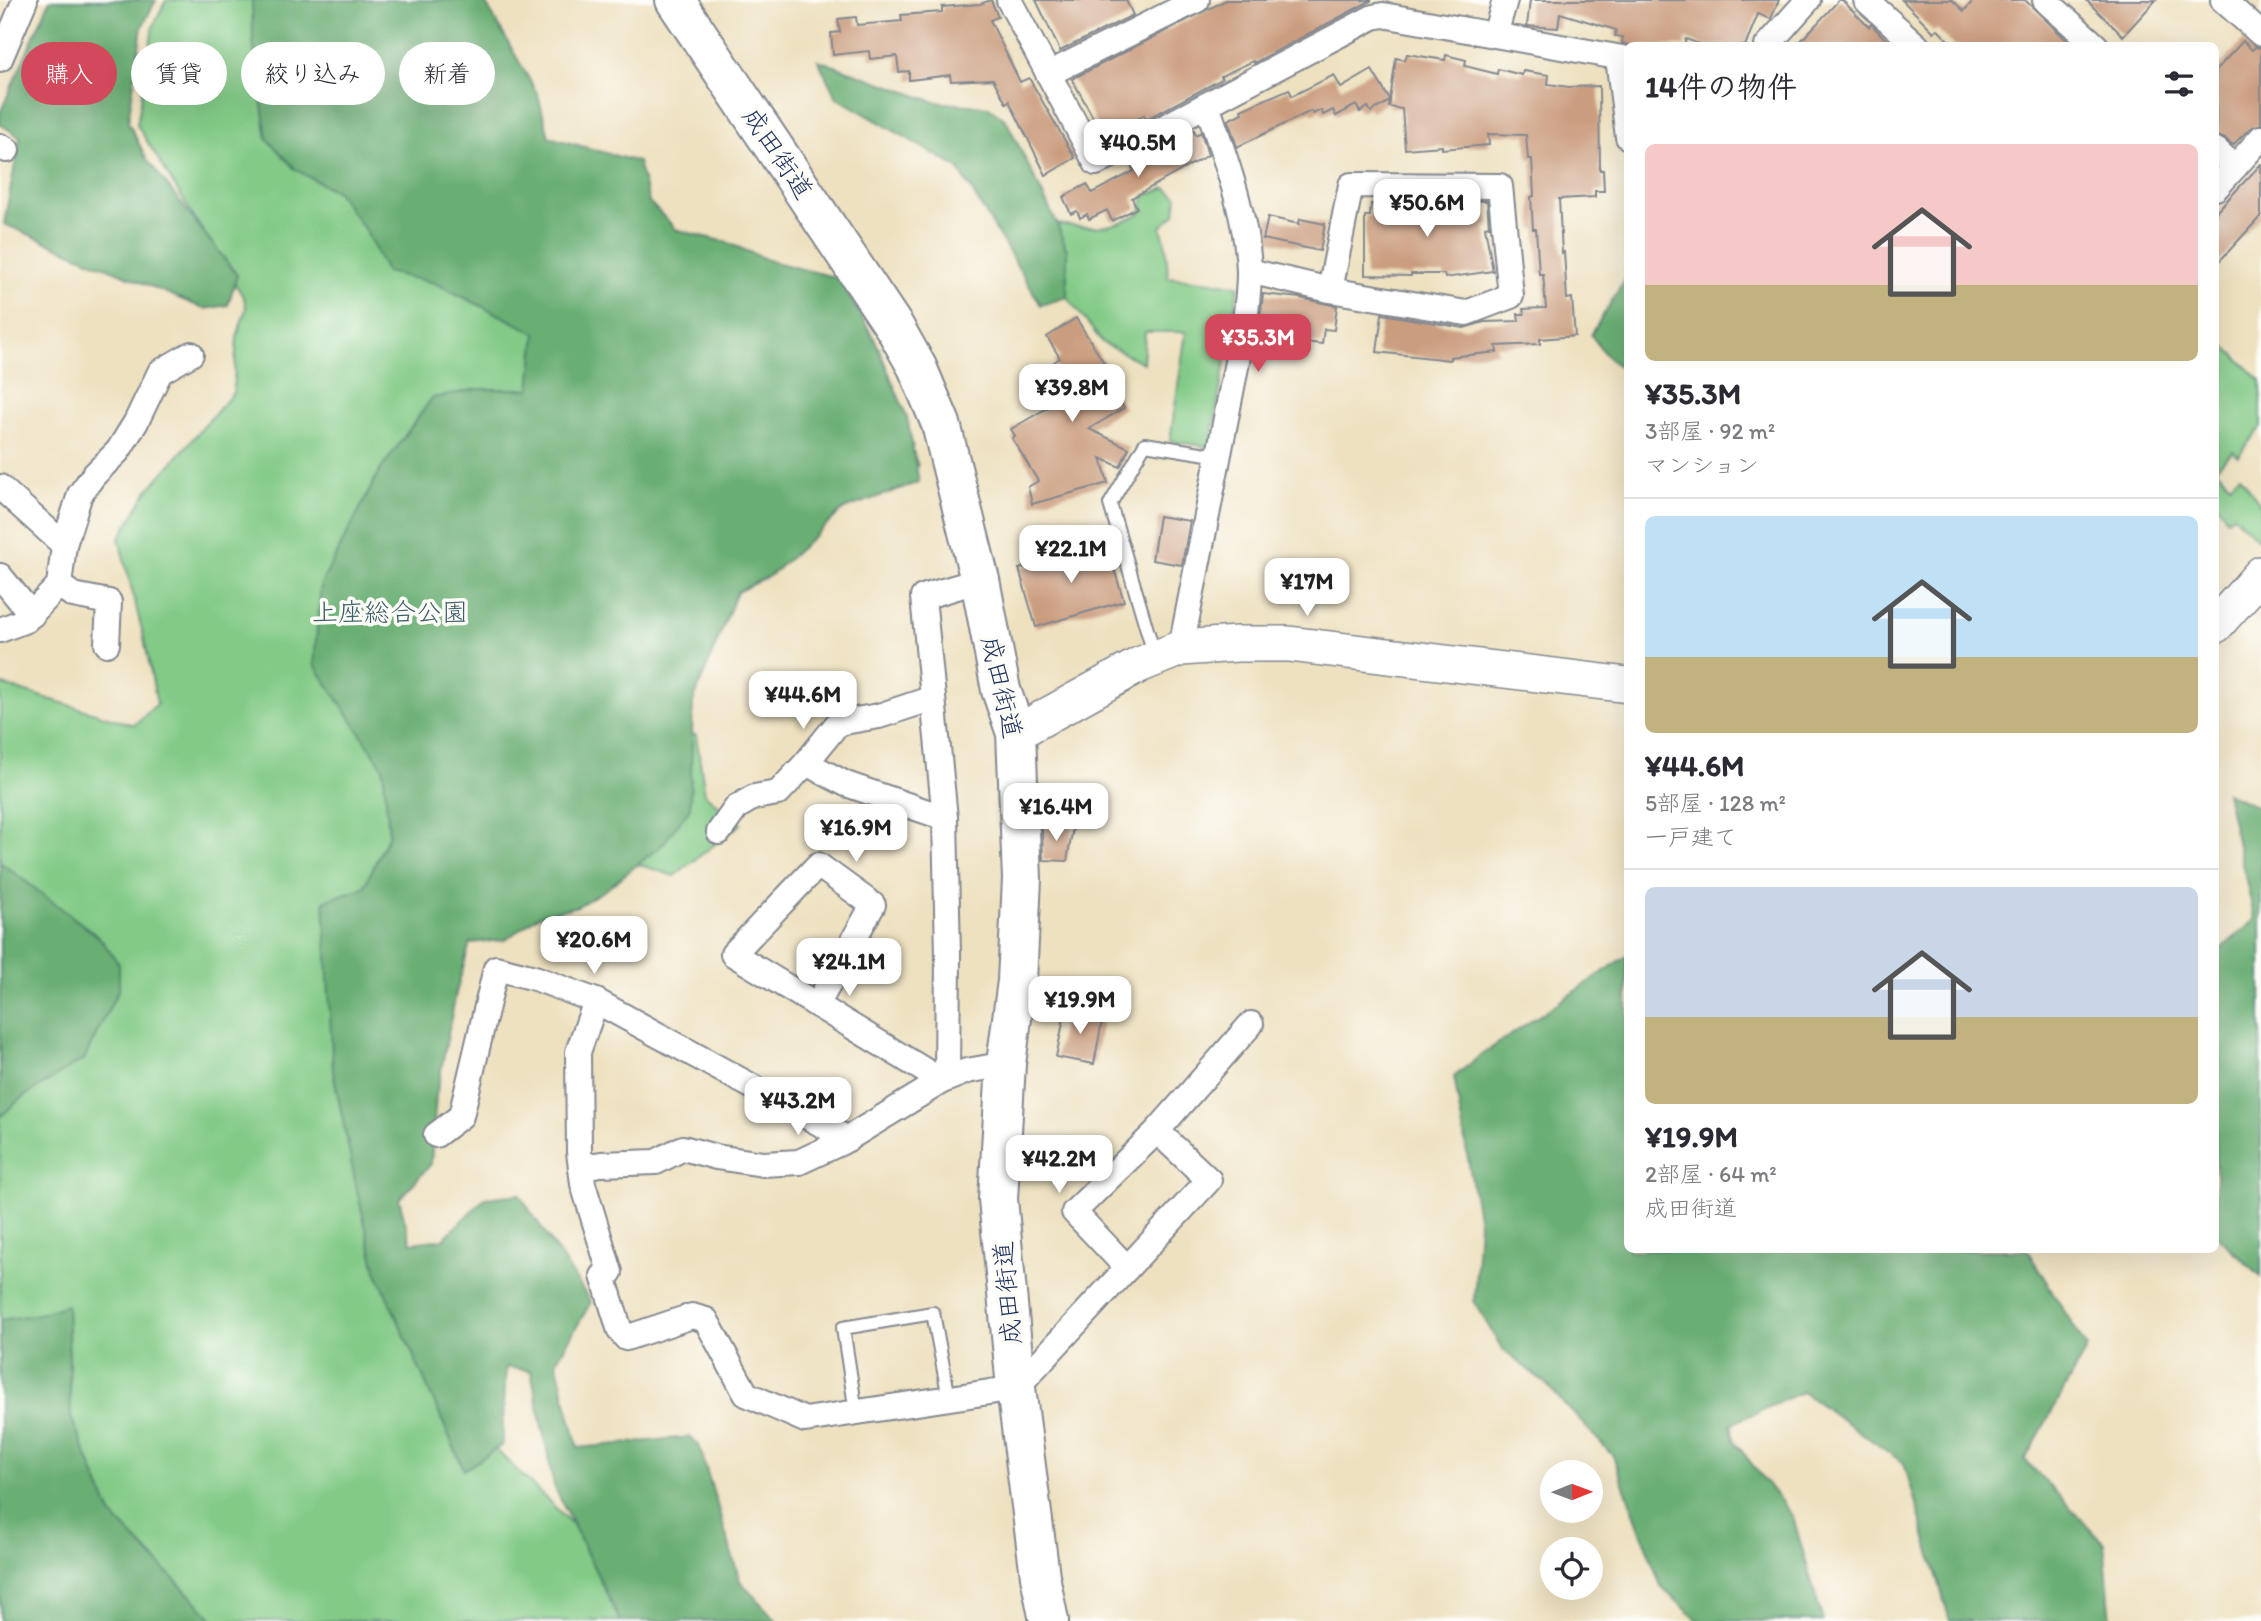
<!DOCTYPE html>
<html lang="ja">
<head>
<meta charset="utf-8">
<style>
	:root { --surface:#fff; --page:#f2f2f3; --text:#2b2b33; --muted:#7c7c81; --line:#e1e1e2; --accent:#d1495b }
	body { margin:0; font-family:Itim,"Klee One",sans-serif; background:var(--page); color:var(--text); height:100vh; display:flex; flex-direction:column; font-size:26px; white-space:nowrap }
	* { box-sizing:border-box; margin:0 }
	p { font-size:23px; color:var(--muted) }
	.icon { flex:none; width:38px; height:38px; fill:none; stroke:currentColor; stroke-width:2; stroke-linecap:round; stroke-linejoin:round }
	.map { position:relative; flex:1; overflow:hidden }
	.panel { position:absolute; left:1624px; top:42px; width:595px; height:1211px; display:flex; flex-direction:column; background:var(--surface); border-radius:10px; box-shadow:0 7px 28px #0002 }
	.panel>* { flex:none }
	.hud { position:absolute; left:21px; top:42px; width:665px; height:63px; display:flex; gap:14px }
	.needle { width:46px; rotate:89deg }
	.controls { position:absolute; left:1540px; top:1460px; display:grid; gap:14px }
	.controls a { display:grid; place-items:center; width:63px; height:63px; border-radius:50%; background:var(--surface); box-shadow:0 7px 28px #0002; font-size:35px }
	.price { position:absolute; translate:-50% -60px; padding:0 16px; border-radius:14px; background:#fff; color:#222; font-size:23px; line-height:46px; filter:drop-shadow(0 2px 4px #0008) }
	.price::after { content:''; position:absolute; left:50%; top:42px; width:21px; height:16px; margin-left:-10px; background:inherit; clip-path:polygon(0 0,100% 0,50% 100%) }
	.price.current { background:var(--accent); color:#fff }
	ul { padding:0; list-style:none }
	li { display:grid; align-content:center; gap:14px; height:371px; padding:0 21px }
	li+li { border-top:2px solid var(--line) }
	li span { display:grid; place-items:center; height:217px; border-radius:10px; color:#555 }
	li>.icon { margin-inline-start:auto }
	span .icon { width:126px; height:126px; fill:#fffc; stroke-width:1 }
	li b { font-size:30px }
	h2 { display:flex; justify-content:space-between; align-items:center; height:84px; padding:0 21px; font-size:30px }
	.pill { padding:0 24px; border-radius:32px; background:var(--surface); box-shadow:0 7px 28px #0002; font-size:24px; line-height:63px }
	.pill.current { background:var(--accent); color:#fff }
	.map>svg:first-child { display:block }
</style>
</head>
<body>
<div class="map">
<svg width="2261" height="1621" viewBox="0 0 2261 1621">
	<rect width="100%" height="100%" fill="#fdfcf7"/>
	<filter id="ink" filterUnits="userSpaceOnUse"><feTurbulence type="fractalNoise" baseFrequency=".0143" numOctaves="2"/><feDisplacementMap in="SourceGraphic" scale="14" xChannelSelector="R" yChannelSelector="G"/><feConvolveMatrix kernelMatrix="1 2 1 2 8 2 1 2 1" color-interpolation-filters="sRGB"/></filter>
	<filter id="wash" filterUnits="userSpaceOnUse"><feTurbulence type="fractalNoise" baseFrequency=".00686" numOctaves="4" result="noise"/><feDisplacementMap in="SourceGraphic" scale="28" xChannelSelector="R" yChannelSelector="G"/><feGaussianBlur stdDeviation="1.57" result="paint"/><feColorMatrix in="noise" values="0 0 0 0 0 0 0 0 0 0 0 0 0 0 0 0 0 1.4 0 .05"/><feComposite in="paint" operator="in"/></filter>
	<g filter="url(#wash)">
		<rect width="100%" height="100%" fill="#eee1c0"/>
		<g fill="#82ca86" stroke="#4e7c72" stroke-width="2">
			<path d="M166 0H281L908 437 918 466 764 534 615 719 696 735 705 794 741 824 674 876 587 848 488 870 390 1231 458 1413 672 1621H167L0 1600V684L134 725 157 704 144 638 119 539 148 490 233 393 237 337 246 308 244 298 137 125 153 27Z"/>
			<path d="M1166 188 1177 197 1175 214 1161 227 1166 247 1168 277 1239 285 1210 447 1170 441 1186 332H1145L1143 363 1103 343 1067 297V251L1057 224C1088 229 1114 230 1141 212L1144 196Z"/>
			<path d="M2216 337 2261 381V427L2238 456 2233 451 2216 468Z"/>
			<path d="M2216 469 2230 484 2240 475 2261 506V542L2233 515 2227 519 2216 502Z"/>
		</g>
		<g fill="#69ae73" stroke="#426e68" stroke-width="2">
			<path d="M50 0H156L142 27 128 122 146 158 237 275 228 305 204 309 4 224 20 137 0 124V113Z"/>
			<path d="M252 0H484L538 95 549 137 638 162 649 202 677 230 726 242 770 261 839 278 876 342 907 417 919 482 844 509 771 575 737 592 693 702 690 808 662 845 608 888 578 906 538 916 505 940 470 943 456 993 436 1096 431 1164 399 1199 411 1243 443 1239 485 1198 519 1194 591 1302 556 1362 578 1448 689 1437 699 1445 740 1581 777 1621H620L554 1486 531 1371 506 1367 502 1445 464 1470 376 1271 356 1186 333 1071 324 901 364 887 389 834 383 767 314 664 321 584 379 472 432 398 478 389H530L536 333 435 283 386 272 366 231 337 192 296 170 267 139 253 43Z"/>
			<path d="M818 60 935 102 989 107 1006 120 1057 224 1067 251V297L1041 305 958 168 836 97Z"/>
			<path d="M1627 276V374L1606 355 1591 335Z"/>
			<path d="M2226 793 2261 808V1277L2218 1237 2216 1228V953L2255 920Z"/>
			<path d="M0 862 99 937 119 964V989L84 1059 23 1097 0 1117Z"/>
			<path d="M1627 956 1628 1250H2027L2087 1348 2025 1460 2104 1543 2111 1621H1950L1904 1463 1802 1392 1731 1424 1734 1441 1793 1517 1823 1621H1698L1661 1586 1613 1456 1545 1383 1503 1350 1474 1302 1479 1223 1454 1077 1481 1055Z"/>
			<path d="M67 1305 71 1417 111 1514 215 1621H0V1320L39 1314Z"/>
		</g>
		<g id="blocks">
			<g fill="#cb9d7f">
				<path d="M991 0 998 17 990 20 1020 82 1029 78 1075 158 1046 175 1009 101 1006 103 993 79 951 81 950 75 909 80V71L899 72 897 56 870 59 869 51 833 55 831 33 840 32 838 19 856 17 857 25 902 21 901 15 942 12V7L980 4Z"/>
				<path d="M1036 0H1126L1133 15 1060 51Z"/>
				<path d="M1226 0H1372L1254 63 1253 61 1221 76 1222 79 1164 110 1146 119 1144 115 1105 139 1072 79Z"/>
				<path d="M1530 0H1779L1771 19 1758 14 1745 46H1705L1686 39 1684 46H1633L1622 43 1623 37 1615 36 1616 30 1560 13 1558 28 1527 26Z"/>
				<path d="M1839 0H1842L1869 27 1871 24 1892 46H1796Z"/>
				<path d="M1902 0H1952L1964 11 1974 0H2025L2073 46H1954L1937 29 1934 32Z"/>
				<path d="M2086 0H2156L2123 36Z"/>
				<path d="M2243 41 2252 50 2255 47 2261 48V124L2250 128 2233 145 2225 139 2216 136V70Z"/>
				<path d="M1407 54 1445 60 1446 55 1466 60 1465 66 1497 74 1498 69 1522 75 1523 71 1549 75 1548 84 1569 87 1599 86 1600 170H1603L1604 191H1595V197L1559 199 1562 253 1564 252 1567 299 1572 298 1575 336 1540 339V344L1496 346 1497 352 1450 357V360L1377 352 1382 314 1464 328 1484 322 1519 321 1518 314H1524L1523 309 1546 308 1543 274H1539L1536 229H1533L1531 197 1534 196 1532 159H1528L1526 135 1488 134 1489 145 1442 149V146L1405 149 1402 109 1389 107 1390 101 1371 112 1368 107 1360 112 1356 105 1336 116 1333 110 1323 115 1321 110 1313 114 1311 111 1237 147 1228 120 1242 113 1241 110 1289 89 1292 96 1334 75 1341 88 1372 70 1390 100 1396 58 1405 60Z"/>
				<path d="M1193 129 1196 135 1201 132 1208 155 1132 198 1137 208 1112 221 1107 210 1089 219 1087 214 1080 218 1077 211 1071 214 1063 197 1087 184 1092 193 1134 171 1130 163 1148 153 1150 156 1179 140 1178 137Z"/>
				<path d="M2261 164V216L2216 265V212Z"/>
				<path d="M1411 200 1413 203 1442 200 1487 201 1489 226 1485 227 1493 271 1445 278 1444 274H1411V276L1365 275V216H1370L1371 204Z"/>
				<path d="M1268 217 1299 224 1300 219 1325 224 1320 251 1263 239Z"/>
				<path d="M1263 294 1300 298 1337 306 1334 330 1324 329 1322 344 1303 342 1304 335 1259 330Z"/>
				<path d="M1076 318 1106 366 1101 369 1124 408 1089 429 1129 448 1120 467 1101 458 1108 483 1032 504 1028 487 1038 481 1012 438 1015 436 1011 429 1073 393 1054 362 1060 358 1047 337Z"/>
				<path d="M1159 516 1190 521 1182 565 1152 560Z"/>
				<path d="M1106 543 1124 601 1036 627 1019 569Z"/>
				<path d="M1042 827H1073L1067 861 1043 860Z"/>
				<path d="M1066 1008 1103 1016 1094 1064 1056 1057Z"/>
			</g>
		</g>
	</g>
	<g filter="url(#ink)">
		<use href="#blocks" fill-opacity="0" stroke="#84888f" stroke-width="2"/>
		<g fill="none" stroke-linecap="round" stroke-linejoin="round">
			<defs>
				<g id="lane">
					<path d="M1155 657 1110 504 1145 444 1219 456"/>
					<path d="M856 1412 843 1328 933 1313 949 1398"/>
				</g>
				<g id="street">
					<path d="M1009 0 1096 163 1373 17 1383 15 1628 59"/>
					<path d="M1866 0 1917 46"/>
					<path d="M2045 0 2096 46"/>
					<path d="M2223 0 2261 34"/>
					<path d="M1495 35 1505 0"/>
					<path d="M1767 46 1808 0"/>
					<path d="M1618 58 1628 137"/>
					<path d="M0 59 25 0"/>
					<path d="M1048 74 1197 0"/>
					<path d="M0 146 7 150"/>
					<path d="M2216 150 2235 167"/>
					<path d="M2216 188 2261 138"/>
					<path d="M1249 271 1330 290 1466 313 1511 296 1500 186 1351 185 1330 290"/>
					<path d="M0 487 64 545"/>
					<path d="M0 576 32 615"/>
					<path d="M59 585 73 595 109 602 107 644"/>
					<path d="M0 630 26 620 59 585 64 545 80 494 94 475 118 451 136 422 160 372 191 354"/>
					<path d="M1181 648 1245 321C1247 305 1249 289 1249 272 1248 219 1224 155 1207 105"/>
					<path d="M806 763 846 784 945 818"/>
					<path d="M719 832 737 807 754 797 778 793 806 763 838 723 879 716 933 698"/>
					<path d="M596 1001 578 1052 579 1152 583 1184 610 1272 603 1276 620 1331 626 1338 692 1316 706 1320 746 1394 805 1420 1016 1388 1209 1180 1157 1131 1251 1024"/>
					<path d="M817 1005 873 905 818 865 733 954 942 1081"/>
					<path d="M947 1079 948 955 945 818 923 597 980 580"/>
					<path d="M436 1135 461 1116 496 968 535 978 596 1001 848 1139"/>
					<path d="M581 1167 601 1164 656 1162 683 1148 716 1157 763 1164 799 1162 842 1142 942 1081 967 1071 1006 1064"/>
					<path d="M1127 1268 1074 1212 1157 1131"/>
				</g>
				<g id="secondary">
					<path d="M2216 625 2261 574"/>
					<path d="M1016 733 1139 665 1181 648 1237 644H1289L1628 685"/>
				</g>
				<path id="highway" d="M675 0 895 328 917 367 941 424 980 580 1001 690 1016 733 1022 879 1017 981 1006 1064 998 1199 1016 1388 1040 1576 1049 1621"/>
			</defs>
			<use href="#lane" stroke="#84888f" stroke-width="16"/>
			<use href="#street" stroke="#84888f" stroke-width="28"/>
			<use href="#secondary" stroke="#84888f" stroke-width="38"/>
			<use href="#highway" stroke="#84888f" stroke-width="42"/>
			<use href="#lane" stroke="#fff" stroke-width="12"/>
			<use href="#street" stroke="#fff" stroke-width="24"/>
			<use href="#secondary" stroke="#fff" stroke-width="35"/>
			<use href="#highway" stroke="#fff" stroke-width="38"/>
		</g>
	</g>
	<g text-anchor="middle" dominant-baseline="central" stroke-width="7" stroke-linejoin="round" paint-order="stroke">
		<g font-size="26" fill="#1b2f5e" stroke="#fdfcf7">
			<text transform="translate(778 153) rotate(56)">成田街道</text>
			<text transform="translate(1002 687) rotate(77)">成田街道</text>
			<text transform="translate(1007 1293) rotate(-95)">成田街道</text>
		</g>
		<g font-size="26" fill="#3a5e6a" stroke="#fdfcf7">
			<text x="390" y="612">上座総合公園</text>
		</g>
	</g>
</svg>
<div class="controls">
<a><svg class="needle" viewBox="-14 -14 28 28"><path d="M0-13l5 13h-10z" fill="#e53935"/><path d="M0 13l5-13h-10z" fill="#7c7c81"/></svg></a>
<a><svg class="icon" aria-label="locate" viewBox="0 0 24 24"><circle cx="12" cy="12" r="6"/><path d="M12 2v4M12 18v4M2 12h4M18 12h4"/></svg></a>
</div>
<b class="price" style="left:1138px;top:179px">¥40.5M</b>
<b class="price" style="left:1427px;top:239px">¥50.6M</b>
<b class="price current" style="left:1258px;top:374px">¥35.3M</b>
<b class="price" style="left:1072px;top:424px">¥39.8M</b>
<b class="price" style="left:1071px;top:585px">¥22.1M</b>
<b class="price" style="left:1307px;top:618px">¥17M</b>
<b class="price" style="left:803px;top:731px">¥44.6M</b>
<b class="price" style="left:1056px;top:843px">¥16.4M</b>
<b class="price" style="left:856px;top:864px">¥16.9M</b>
<b class="price" style="left:594px;top:976px">¥20.6M</b>
<b class="price" style="left:849px;top:998px">¥24.1M</b>
<b class="price" style="left:1080px;top:1036px">¥19.9M</b>
<b class="price" style="left:798px;top:1137px">¥43.2M</b>
<b class="price" style="left:1059px;top:1195px">¥42.2M</b>
<div class="hud">
<a class="pill current">購入</a>
<a class="pill">賃貸</a>
<a class="pill">絞り込み</a>
<a class="pill">新着</a>
</div>
<section class="panel">
<h2>14件の物件<svg class="icon" aria-label="filters" viewBox="0 0 24 24"><path d="M4 7h16M4 17h16"/><circle cx="9" cy="7" r="2"/><circle cx="15" cy="17" r="2"/></svg></h2>
<ul>
<li><span style="background:linear-gradient(#f6c9c9 65%,#c2b280 0)"><svg class="icon" aria-label="home" viewBox="0 0 24 24"><path d="M3 11l9-7 9 7M6 9v11h12V9"/></svg></span><div><b>¥35.3M</b><p>3部屋 · 92 m²</p><p>マンション</p></div></li>
<li><span style="background:linear-gradient(#bfe0f5 65%,#c2b280 0)"><svg class="icon" aria-label="home" viewBox="0 0 24 24"><path d="M3 11l9-7 9 7M6 9v11h12V9"/></svg></span><div><b>¥44.6M</b><p>5部屋 · 128 m²</p><p>一戸建て</p></div></li>
<li><span style="background:linear-gradient(#c9d6e8 60%,#c2b280 0)"><svg class="icon" aria-label="home" viewBox="0 0 24 24"><path d="M3 11l9-7 9 7M6 9v11h12V9"/></svg></span><div><b>¥19.9M</b><p>2部屋 · 64 m²</p><p>成田街道</p></div></li>
</ul>
</section>
</div>
</body>
</html>
